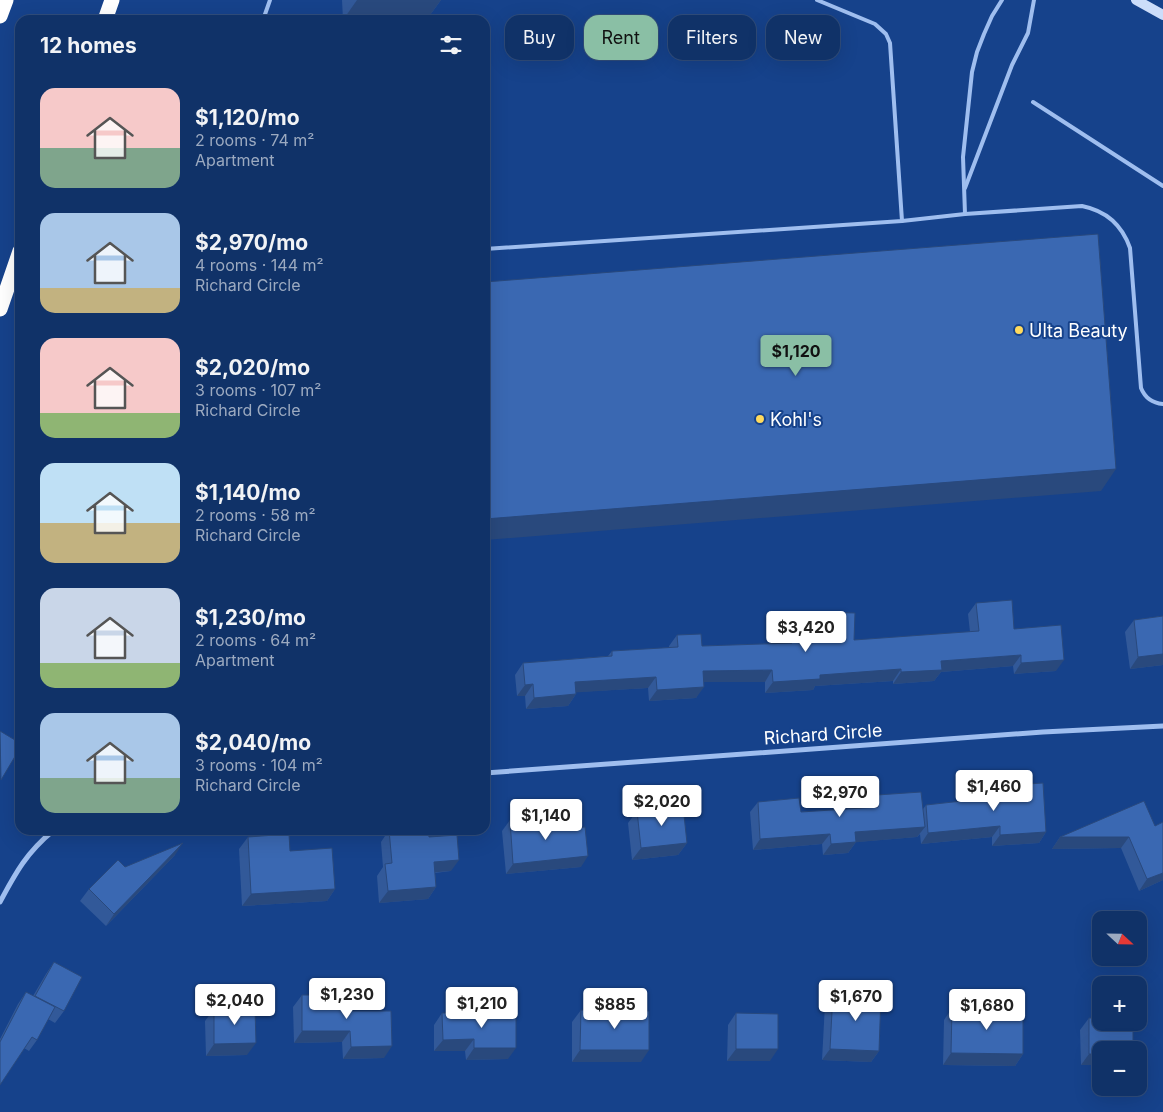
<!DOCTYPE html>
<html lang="en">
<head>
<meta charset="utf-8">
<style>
	:root { --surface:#103268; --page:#193a6e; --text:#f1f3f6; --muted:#9caac0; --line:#304d7c; --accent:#8abfa5 }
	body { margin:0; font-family:Inter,sans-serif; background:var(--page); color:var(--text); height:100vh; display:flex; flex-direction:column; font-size:19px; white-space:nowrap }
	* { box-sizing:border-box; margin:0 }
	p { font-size:16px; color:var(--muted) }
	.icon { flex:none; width:28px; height:28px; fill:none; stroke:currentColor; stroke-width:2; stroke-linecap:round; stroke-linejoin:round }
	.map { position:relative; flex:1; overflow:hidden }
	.panel { position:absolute; left:15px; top:15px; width:475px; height:820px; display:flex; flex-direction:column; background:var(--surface); border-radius:15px; box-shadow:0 5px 20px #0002,0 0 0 1px var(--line) }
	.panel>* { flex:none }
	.hud { position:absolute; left:505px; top:15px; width:475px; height:45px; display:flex; gap:10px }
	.needle { width:32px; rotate:112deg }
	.fabs { position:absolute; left:1092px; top:911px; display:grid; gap:10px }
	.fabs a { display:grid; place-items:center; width:55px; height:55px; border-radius:10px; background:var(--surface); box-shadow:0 5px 20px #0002,0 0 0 1px var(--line); font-size:25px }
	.price { position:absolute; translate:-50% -42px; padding:0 11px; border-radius:5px; background:#fff; color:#222; font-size:16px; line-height:32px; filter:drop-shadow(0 1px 2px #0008) }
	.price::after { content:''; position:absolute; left:50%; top:30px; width:15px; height:11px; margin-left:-8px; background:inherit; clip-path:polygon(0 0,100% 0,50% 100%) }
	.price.selected { background:var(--accent); color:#111 }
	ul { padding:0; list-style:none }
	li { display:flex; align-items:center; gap:15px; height:125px; padding:0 25px }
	li span { display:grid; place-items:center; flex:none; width:140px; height:100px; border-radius:15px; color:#555 }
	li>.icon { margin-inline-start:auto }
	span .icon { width:60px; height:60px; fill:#fffc; stroke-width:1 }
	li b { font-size:21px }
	h2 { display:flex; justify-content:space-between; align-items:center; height:60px; padding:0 25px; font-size:21px }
	.chip { padding:0 18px; border-radius:15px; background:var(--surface); box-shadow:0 5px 20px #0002,0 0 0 1px var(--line); font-size:18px; line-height:45px }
	.chip.selected { background:var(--accent); color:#111 }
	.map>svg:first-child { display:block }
</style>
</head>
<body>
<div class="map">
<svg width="1163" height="1112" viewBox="0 0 1163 1112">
	<rect width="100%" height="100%" fill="#16428b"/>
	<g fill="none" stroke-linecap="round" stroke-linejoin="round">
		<g stroke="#9fbeef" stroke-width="4">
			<path d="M817 0 875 24 886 34 890 43 902 221"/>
			<path d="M263 20 270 0"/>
			<path d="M1033 102 1163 186"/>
			<path d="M965 188 1012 65 1028 33 1034 0"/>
			<path d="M965 214 1082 206C1107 211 1122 225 1130 248L1141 388C1145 398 1152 403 1163 404"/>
			<path d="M485 249 902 221 965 214 963 157 972 72 977 52 984 34 992 16 1002 0"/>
		</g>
		<g stroke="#9fbeef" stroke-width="5">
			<path d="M485 773 1043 732 1163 726"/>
			<path d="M0 902C16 872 27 852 54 830"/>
		</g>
		<path stroke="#ccddfa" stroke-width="10" d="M1136 0 1163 15"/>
		<g stroke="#fff" stroke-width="15">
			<path d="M0 16 6 0"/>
			<path d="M105 20 112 0"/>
			<path d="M0 309 20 251"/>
		</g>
	</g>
	<g fill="#325999">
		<path d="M342 0H441L430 15 343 20Z"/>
		<path d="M976 603 1014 629 1056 671 1014 674 1013 666 941 672 934 681 893 684V681L815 686 813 690 765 693V682H704L696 698 649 701 648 688 576 692V694L568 706 526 709 525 696H517L515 675 523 663 608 656 612 651 669 648V646L677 635 702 646 784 643 782 625 790 614 854 640 970 632 968 614Z"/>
		<path d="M1163 616V665L1130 669 1125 632 1134 620Z"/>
		<path d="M997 786 1046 832 1039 843 992 846V837L921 844 920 834 917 837 856 842 848 853 823 855 822 844 753 850 750 812 758 802 801 812 870 807V806L877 795 923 809 926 805 989 798Z"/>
		<path d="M637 811 687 843 678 855 632 860 628 823Z"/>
		<path d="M510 820 557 829 581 867 506 874 502 831Z"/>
		<path d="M1163 822V880L1139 891 1121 848 1052 849 1060 837 1155 826Z"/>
		<path d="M389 830 429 837 451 871 435 873 436 887 428 899 379 903 377 876 383 867 381 842Z"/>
		<path d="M248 837 290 851 335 889 327 901 242 906 239 849Z"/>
		<path d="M175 855 106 926 80 901 89 889 125 867Z"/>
		<path d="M54 962 64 1011 55 1023 48 1019 37 1040 29 1051 24 1048 0 1085V1039L18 1004 26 992 33 996 46 974Z"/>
		<path d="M833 993 879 1051 871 1062 822 1060 825 1004Z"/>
		<path d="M302 995 352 1011 384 1058 343 1059 342 1042 294 1043 293 1007Z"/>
		<path d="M952 1008 1023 1054 1015 1066 943 1065 944 1020Z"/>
		<path d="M214 1009 247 1055 206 1056 205 1021Z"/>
		<path d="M581 1010 641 1062H572V1022Z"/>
		<path d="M442 1013 508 1059 466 1060 465 1051H434V1025Z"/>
		<path d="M736 1013 770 1061H727L728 1025Z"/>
		<path d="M1089 1018 1101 1050V1065H1081L1080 1030Z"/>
	</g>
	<g fill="#29497d">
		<path d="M357 0H441L430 15 343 20Z"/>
		<path d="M1116 469 1101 491 485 540V519Z"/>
		<path d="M1163 654V665L1130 669 1138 657Z"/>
		<path d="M1021 655 1013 666 941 672 934 681 893 684 901 672 941 661Z"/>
		<path d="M1064 660 1056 671 1014 674 1021 663Z"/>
		<path d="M901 669 893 681 815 686 813 690 765 693 773 682 820 675Z"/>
		<path d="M772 670 765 682H695L703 671Z"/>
		<path d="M656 677 648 688 567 693 575 682Z"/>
		<path d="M533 684 525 696H517L525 685Z"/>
		<path d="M704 687 696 698 649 701 657 690Z"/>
		<path d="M576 694 568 706 526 709 534 698Z"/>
		<path d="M1000 826 992 837 921 844 928 833Z"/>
		<path d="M925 827 917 837 848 843 855 832Z"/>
		<path d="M1046 832 1039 843 992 846 1000 835Z"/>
		<path d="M830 834 822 844 753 850 760 839Z"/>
		<path d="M1060 837H1129L1121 848 1052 849Z"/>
		<path d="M856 842 848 853 823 855 831 844Z"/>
		<path d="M183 843 175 855 106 926 114 914Z"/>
		<path d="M687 843 678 855 632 860 641 848Z"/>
		<path d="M588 856 581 867 506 874 513 864Z"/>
		<path d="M459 860 451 871 426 873 434 862Z"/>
		<path d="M1163 873V880L1139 891 1147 879Z"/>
		<path d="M436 887 428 899 379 903 388 891Z"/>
		<path d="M335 889 327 901 242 906 251 894Z"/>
		<path d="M302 1031H350L342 1042 294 1043Z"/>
		<path d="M474 1039 465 1051H434L443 1040Z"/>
		<path d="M256 1043 247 1055 206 1056 214 1044Z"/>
		<path d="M392 1046 384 1058 343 1059 351 1047Z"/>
		<path d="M474 1048H516L508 1059 466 1060Z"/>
		<path d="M736 1049H778L770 1061H727Z"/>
		<path d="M830 1049 879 1051 871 1062 822 1060Z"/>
		<path d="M580 1050H649L641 1062H572Z"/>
		<path d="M951 1053 1023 1054 1015 1066 943 1065Z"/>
		<path d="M1089 1054H1101V1065H1081Z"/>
	</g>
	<g fill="#3a68b2" stroke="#29497d">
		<path d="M1098 234 1116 469 485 519V282Z"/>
		<path d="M1012 600 1014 629 1061 625 1064 660 1021 663V655L941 661 942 670 901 672V669L820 675V679L773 682 772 670 703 671 704 687 657 690 656 677 575 682 576 694 534 698 533 684 525 685 523 663 612 656V651L678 647 677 635 701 634 702 646 792 643 790 614 816 612 855 613 854 640 979 631 976 603Z"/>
		<path d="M1163 616V654L1138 657 1134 620Z"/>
		<path d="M0 731 20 743V748L1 780Z"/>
		<path d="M1043 783 1046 832 1000 835V826L928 833 926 805 998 797 997 786Z"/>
		<path d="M921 792 925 827 855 832 856 842 831 844 830 834 760 839 758 802 799 798 801 812 816 811 878 807 877 795Z"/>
		<path d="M1144 801 1155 826 1163 822V873L1147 879 1129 837H1060Z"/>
		<path d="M683 806 687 843 641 848 637 811Z"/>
		<path d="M556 817 557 829 585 827 588 856 513 864 510 820Z"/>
		<path d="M389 830H428L429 837 457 835 459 860 434 862 436 887 388 891 385 864 392 863Z"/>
		<path d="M289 834 290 851 332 848 335 889 251 894 248 837Z"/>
		<path d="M183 843 114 914 89 889 118 860 125 867Z"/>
		<path d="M54 962 82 977 64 1011 35 996Z"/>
		<path d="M26 992 55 1007 37 1040 32 1037 0 1085V1042Z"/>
		<path d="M833 993 881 995 879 1051 830 1049Z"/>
		<path d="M302 995H351L352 1011H391L392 1046 351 1047 350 1031H302Z"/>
		<path d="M255 1008 256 1043 214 1044V1009Z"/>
		<path d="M952 1008 1023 1009V1054L951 1053Z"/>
		<path d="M581 1010 649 1011V1050H580Z"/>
		<path d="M516 1012V1048H474V1039L443 1040 442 1013Z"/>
		<path d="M736 1013 778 1014V1049H736Z"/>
		<path d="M1089 1018H1101V1022H1133V1050H1101V1054H1089Z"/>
	</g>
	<g fill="#ffda5d" stroke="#16428b" stroke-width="2">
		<circle cx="1019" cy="330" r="5"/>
		<circle cx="760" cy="419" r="5"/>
	</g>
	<g text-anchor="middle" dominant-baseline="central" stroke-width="4" stroke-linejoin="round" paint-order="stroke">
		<g font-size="18" fill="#fff" stroke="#16428b" text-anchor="start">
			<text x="1029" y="330">Ulta Beauty</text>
			<text x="770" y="419">Kohl's</text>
		</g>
		<g font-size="18" fill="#fff" stroke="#16428b">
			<text transform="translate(823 734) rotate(-4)">Richard Circle</text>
		</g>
	</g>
</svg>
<div class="fabs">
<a><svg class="needle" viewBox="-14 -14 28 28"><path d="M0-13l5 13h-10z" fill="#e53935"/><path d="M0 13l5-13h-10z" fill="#9caac0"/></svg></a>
<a>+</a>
<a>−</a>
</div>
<b class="price selected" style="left:796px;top:377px">$1,120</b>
<b class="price" style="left:806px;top:653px">$3,420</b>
<b class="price" style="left:994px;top:812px">$1,460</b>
<b class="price" style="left:840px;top:818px">$2,970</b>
<b class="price" style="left:662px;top:827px">$2,020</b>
<b class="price" style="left:546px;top:841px">$1,140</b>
<b class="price" style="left:347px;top:1020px">$1,230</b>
<b class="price" style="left:856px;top:1022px">$1,670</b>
<b class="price" style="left:235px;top:1026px">$2,040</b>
<b class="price" style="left:482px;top:1029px">$1,210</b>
<b class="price" style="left:615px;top:1030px">$885</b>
<b class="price" style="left:987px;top:1031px">$1,680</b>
<div class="hud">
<a class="chip">Buy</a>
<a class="chip selected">Rent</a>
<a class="chip">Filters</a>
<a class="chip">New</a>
</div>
<section class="panel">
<h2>12 homes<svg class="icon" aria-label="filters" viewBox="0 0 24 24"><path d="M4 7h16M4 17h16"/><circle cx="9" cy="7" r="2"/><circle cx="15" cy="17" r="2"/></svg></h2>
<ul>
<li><span style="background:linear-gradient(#f6c9c9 60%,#7fa58c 0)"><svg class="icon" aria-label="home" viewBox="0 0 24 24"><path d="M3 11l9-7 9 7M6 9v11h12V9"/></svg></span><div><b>$1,120/mo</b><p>2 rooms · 74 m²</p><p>Apartment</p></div></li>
<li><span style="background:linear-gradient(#a9c7e8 75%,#c2b280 0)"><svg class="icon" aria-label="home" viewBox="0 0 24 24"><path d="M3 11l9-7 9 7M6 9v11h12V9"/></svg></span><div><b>$2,970/mo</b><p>4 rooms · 144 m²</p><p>Richard Circle</p></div></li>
<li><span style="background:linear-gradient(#f6c9c9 75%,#8fb573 0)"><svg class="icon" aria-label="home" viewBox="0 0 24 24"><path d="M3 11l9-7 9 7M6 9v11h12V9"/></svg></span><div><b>$2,020/mo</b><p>3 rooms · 107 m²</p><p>Richard Circle</p></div></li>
<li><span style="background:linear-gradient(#bfe0f5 60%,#c2b280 0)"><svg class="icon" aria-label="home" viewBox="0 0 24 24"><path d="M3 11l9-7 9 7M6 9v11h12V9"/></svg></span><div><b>$1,140/mo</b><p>2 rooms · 58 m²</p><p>Richard Circle</p></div></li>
<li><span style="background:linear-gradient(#c9d6e8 75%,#8fb573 0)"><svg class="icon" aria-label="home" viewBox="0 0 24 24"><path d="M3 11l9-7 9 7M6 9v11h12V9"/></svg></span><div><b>$1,230/mo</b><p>2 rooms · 64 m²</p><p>Apartment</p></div></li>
<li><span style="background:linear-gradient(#a9c7e8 65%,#7fa58c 0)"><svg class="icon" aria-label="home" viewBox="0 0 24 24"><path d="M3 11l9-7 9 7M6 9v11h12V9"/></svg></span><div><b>$2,040/mo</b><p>3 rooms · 104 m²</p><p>Richard Circle</p></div></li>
</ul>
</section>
</div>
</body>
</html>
